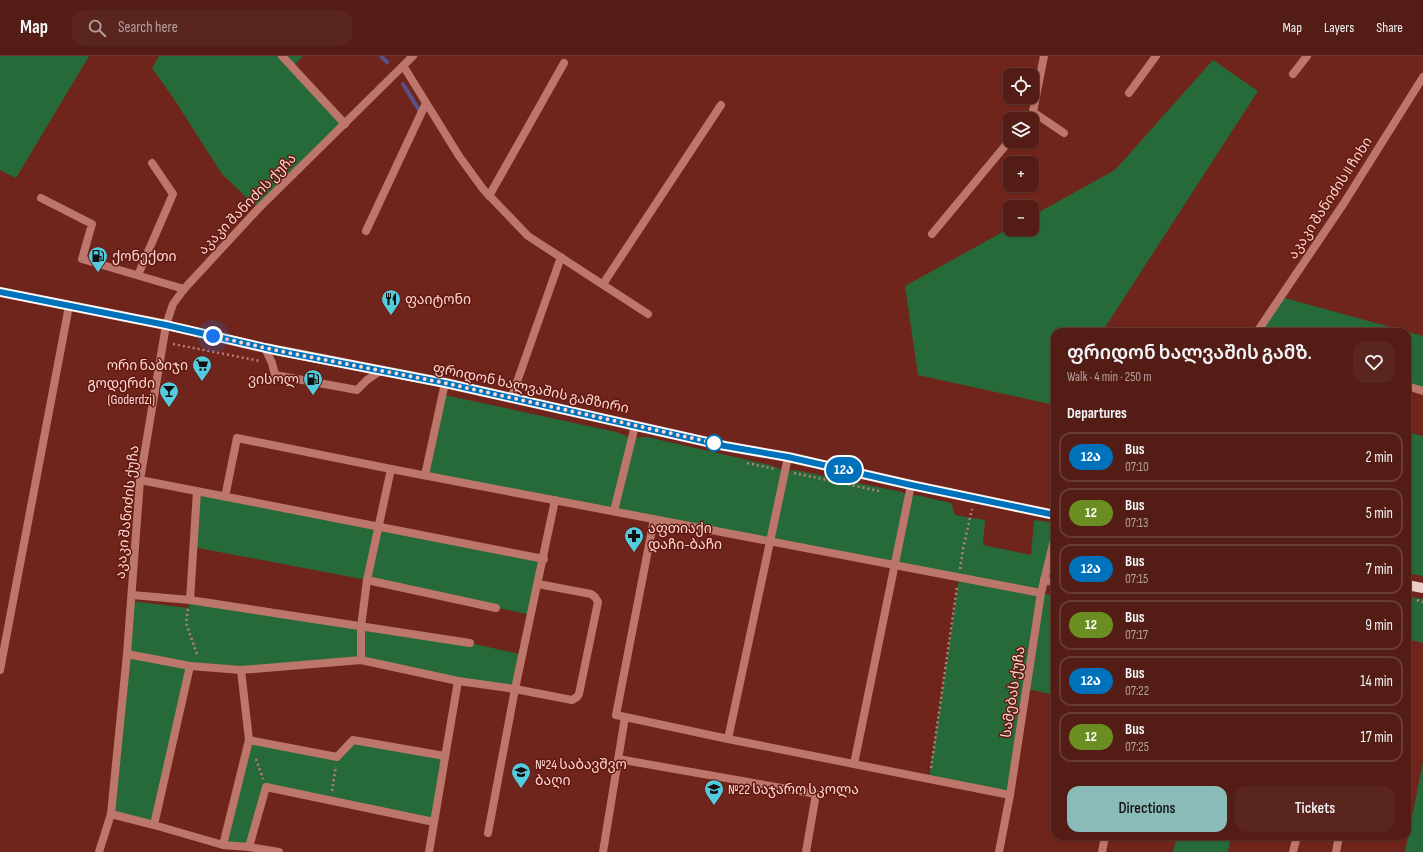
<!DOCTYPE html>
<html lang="en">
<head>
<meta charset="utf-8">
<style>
	body { margin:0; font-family:"Sofia Sans Condensed","Noto Sans Georgian",sans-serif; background:#59251e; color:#f1f3f6; height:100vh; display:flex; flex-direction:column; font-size:15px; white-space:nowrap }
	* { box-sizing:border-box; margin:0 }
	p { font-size:13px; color:#b5a1a0 }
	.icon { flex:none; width:22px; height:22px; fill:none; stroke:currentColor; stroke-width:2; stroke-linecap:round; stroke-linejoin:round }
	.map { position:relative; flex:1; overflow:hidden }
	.drawer { position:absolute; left:1051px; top:272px; width:360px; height:512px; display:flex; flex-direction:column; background:#531c15; border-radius:12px; box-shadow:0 1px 3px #0004,0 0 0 1px #693a34 }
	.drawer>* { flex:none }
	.badge { padding:0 8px; border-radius:13px; font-size:14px; line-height:26px }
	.buttons { position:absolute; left:1003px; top:12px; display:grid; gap:8px }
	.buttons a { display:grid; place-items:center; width:36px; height:36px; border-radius:8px; background:#531c15; box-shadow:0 1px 3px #0004,0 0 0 1px #693a34; font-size:20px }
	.you { position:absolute; width:20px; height:20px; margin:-10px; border:3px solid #fff; border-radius:50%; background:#1a73e8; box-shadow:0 0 0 6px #1a73e833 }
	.map>.badge { position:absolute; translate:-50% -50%; box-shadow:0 0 0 2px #fff }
	h2 { padding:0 16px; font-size:15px; line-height:36px }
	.round { display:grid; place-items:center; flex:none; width:42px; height:42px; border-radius:12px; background:#59251e }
	.head { display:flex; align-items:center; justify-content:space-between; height:68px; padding:0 16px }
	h1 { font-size:19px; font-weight:600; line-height:30px }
	.cta { display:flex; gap:8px; margin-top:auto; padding:8px 16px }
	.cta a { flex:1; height:46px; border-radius:12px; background:#8bbbb9; color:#111; font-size:16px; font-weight:600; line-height:46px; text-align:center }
	.cta a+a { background:#59251e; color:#f1f3f6 }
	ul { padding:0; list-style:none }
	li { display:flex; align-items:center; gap:12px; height:50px; margin:0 8px 6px; padding:0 8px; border:2px solid #693a34; border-radius:12px }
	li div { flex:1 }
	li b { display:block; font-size:15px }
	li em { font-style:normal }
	li .badge { min-width:44px; font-weight:700; text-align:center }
	header { display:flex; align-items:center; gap:24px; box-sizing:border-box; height:56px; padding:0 20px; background:#531c15; border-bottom:1px solid #693a34 }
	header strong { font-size:19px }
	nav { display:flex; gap:22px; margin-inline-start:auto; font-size:14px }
	.search { width:280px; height:36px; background:#59251e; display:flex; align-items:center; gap:10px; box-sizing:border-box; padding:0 14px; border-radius:12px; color:#b5a1a0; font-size:15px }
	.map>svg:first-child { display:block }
	.green { fill:#276a39 }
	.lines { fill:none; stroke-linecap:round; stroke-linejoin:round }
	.stream { stroke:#58518a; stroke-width:4 }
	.path { stroke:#b77f78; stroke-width:2.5; stroke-dasharray:2 3; stroke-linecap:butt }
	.service { stroke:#bd766b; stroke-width:8 }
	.minor { stroke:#bd766b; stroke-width:8 }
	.tertiary { stroke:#bd766b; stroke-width:8 }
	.primary { stroke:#ebcec8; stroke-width:10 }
	.line-casing { stroke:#fff; stroke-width:9 }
	.line { stroke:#0072bc; stroke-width:6 }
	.walk { stroke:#fcd6d0; stroke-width:4; stroke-dasharray:0 7.2 }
	.stop-dot { fill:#fff; stroke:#0072bc; stroke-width:2 }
	.labels { text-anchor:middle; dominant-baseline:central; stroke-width:3; stroke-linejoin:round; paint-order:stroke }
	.street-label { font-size:14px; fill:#fcd6d0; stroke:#631911 }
	.poi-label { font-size:14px; fill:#fcd6d0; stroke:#631911; text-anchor:start }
</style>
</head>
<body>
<header>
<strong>Map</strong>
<div class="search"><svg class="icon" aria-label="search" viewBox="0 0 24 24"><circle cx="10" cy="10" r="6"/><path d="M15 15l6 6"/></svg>Search here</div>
<nav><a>Map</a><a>Layers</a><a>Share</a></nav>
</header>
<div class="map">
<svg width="1423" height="796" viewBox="0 0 1423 796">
	<rect width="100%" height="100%" fill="#6f251c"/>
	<!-- green -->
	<path class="green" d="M0,0H89L16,122L0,114Z
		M159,0H303L292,11L345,68L258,153L222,118L172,40L152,12Z
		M1213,4L1258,35L1102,276H1055L1054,349L918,319L905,230L1010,172L1032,173V160L1115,114Z
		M1281,241L1423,280V335L1407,330V276H1257Z
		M442,339L454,341L616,376L632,382L647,381L770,409L785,415L795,414L902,436L909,441L916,439L951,447L955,459L985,464L983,489L1031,499L1034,464L1055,467V480L1041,537L1055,540V639L1027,633L1010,739L929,723L959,522L425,419Z
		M1407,376L1423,380V520L1407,517Z
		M197,435L544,503L531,559L367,524L193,491Z
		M1407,540L1423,543V587L1407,583Z
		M190,544L470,587L523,599L515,633L361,604L241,614L190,610L154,769L111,758L131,545L188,552Z
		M249,684L337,701L353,684L445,700L434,766L266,731L249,791L223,789Z
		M1423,706V796H1405Z
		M1177,780H1231L1228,796H1173Z"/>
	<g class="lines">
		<!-- stream -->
		<path class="stream" d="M381,0L387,6
			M403,28L419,54"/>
		<!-- path -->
		<path class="path" d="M173,288L260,305
			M747,407L775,413
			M794,417L879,435
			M960,513L963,493L972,453
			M1417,544L1423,546
			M188,553L186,567L198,601
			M256,703L263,723
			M931,712L957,531
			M332,735L336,710"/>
		<!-- service -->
		<path class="service" d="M1293,18L1307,0
			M1129,37L1156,0
			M1033,56L1064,77
			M489,140L564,7
			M41,142L92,168L82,203L184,233
			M366,175L426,47
			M138,219L173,138L152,107
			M603,228L721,49
			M265,292L272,307L275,319L357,334L367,324L380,315
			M511,343L561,201
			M788,401L728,683L1010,739
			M140,424L544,503
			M197,435L190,544L470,587
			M225,441L237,382L391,413
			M654,463L616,659L728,683
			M367,524L496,552
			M1044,524L1055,526
			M132,539L190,544
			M0,614L69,250
			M241,614L249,684L337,701L353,684L445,700
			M618,703L816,738L806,796
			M854,708L911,429
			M111,758L154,769L190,610
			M154,769L223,789L249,684
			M488,777L515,633L572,644L577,641L579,638L598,546L595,541L591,538L538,528
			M223,789L249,791L266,731L434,766
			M249,791L279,796
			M429,796L458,625
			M603,796L625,661
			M1293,796L1297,780
			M1336,796L1339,780"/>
		<!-- minor -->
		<path class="minor" d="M282,0L345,68
			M404,11L459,100L483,133L528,180L648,258
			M1027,63L1033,56L1044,0
			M932,178L1010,84
			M1257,276L1344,147L1423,21
			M1407,330L1423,335
			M425,419L445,327
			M614,455L635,370
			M127,598L190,610L241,614L361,604L458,625L515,633L555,444
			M361,604V571L367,524L391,413L1041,537
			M99,796L111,758L127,598L140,424L166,269
			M999,796L1010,739L1041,537L1055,480
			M1102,796L1105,780"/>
		<!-- tertiary -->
		<path class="tertiary" d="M166,269L173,248L184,233L258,153L413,0"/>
		<!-- primary -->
		<path class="primary" d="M0,236L166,269L265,292L445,327L725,390L788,401L911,429L1055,459
			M1407,529L1423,532"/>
	</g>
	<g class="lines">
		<defs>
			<path id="line" d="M0,236L166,269L279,295L445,327L725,390L788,401L911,429L1055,459"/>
		</defs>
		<!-- line casing -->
		<use href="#line" class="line-casing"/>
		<!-- line -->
		<use href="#line" class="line"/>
		<!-- walk -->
		<path class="walk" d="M213,280L279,295L445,327L714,387"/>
	</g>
	<!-- icons -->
	<defs>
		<symbol id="fuel-pin" viewBox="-11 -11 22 30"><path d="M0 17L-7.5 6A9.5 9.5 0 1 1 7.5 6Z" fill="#54cadd" stroke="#631911"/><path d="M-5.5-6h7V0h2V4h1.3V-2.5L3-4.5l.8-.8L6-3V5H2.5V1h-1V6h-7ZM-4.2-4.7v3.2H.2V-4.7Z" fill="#111"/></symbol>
		<symbol id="restaurant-pin" viewBox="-11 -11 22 30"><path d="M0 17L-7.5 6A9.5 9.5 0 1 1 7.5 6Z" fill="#54cadd" stroke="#631911"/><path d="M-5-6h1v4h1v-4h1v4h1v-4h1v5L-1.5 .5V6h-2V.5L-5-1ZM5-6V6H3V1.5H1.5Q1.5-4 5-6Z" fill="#111"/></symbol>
		<symbol id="supermarket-pin" viewBox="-11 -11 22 30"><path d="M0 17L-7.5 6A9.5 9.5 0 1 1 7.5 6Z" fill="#54cadd" stroke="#631911"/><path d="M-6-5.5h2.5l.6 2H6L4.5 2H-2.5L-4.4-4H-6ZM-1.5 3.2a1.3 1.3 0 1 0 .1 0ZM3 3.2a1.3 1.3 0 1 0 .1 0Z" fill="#111"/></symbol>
		<symbol id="bar-pin" viewBox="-11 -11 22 30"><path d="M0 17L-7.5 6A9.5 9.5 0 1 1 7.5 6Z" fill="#54cadd" stroke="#631911"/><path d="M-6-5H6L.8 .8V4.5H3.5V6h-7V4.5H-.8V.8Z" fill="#111"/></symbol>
		<symbol id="pharmacy-pin" viewBox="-11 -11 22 30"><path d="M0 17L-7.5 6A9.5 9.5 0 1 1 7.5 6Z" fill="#54cadd" stroke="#631911"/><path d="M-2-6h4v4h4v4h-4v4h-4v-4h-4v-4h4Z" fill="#111"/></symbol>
		<symbol id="school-pin" viewBox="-11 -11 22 30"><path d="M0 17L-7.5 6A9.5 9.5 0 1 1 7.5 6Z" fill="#54cadd" stroke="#631911"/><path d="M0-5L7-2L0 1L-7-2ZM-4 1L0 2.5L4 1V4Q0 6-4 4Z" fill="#111"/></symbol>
	</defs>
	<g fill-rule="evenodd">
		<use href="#fuel-pin" x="87" y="189" width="22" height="30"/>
		<use href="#restaurant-pin" x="380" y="232" width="22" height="30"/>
		<use href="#supermarket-pin" x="191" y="298" width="22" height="30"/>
		<use href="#fuel-pin" x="302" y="312" width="22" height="30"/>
		<use href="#bar-pin" x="158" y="324" width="22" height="30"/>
		<use href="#pharmacy-pin" x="623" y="469" width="22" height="30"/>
		<use href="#school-pin" x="510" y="705" width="22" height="30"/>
		<use href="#school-pin" x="703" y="722" width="22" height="30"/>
	</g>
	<!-- markers -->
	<circle class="stop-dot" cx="714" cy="387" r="8"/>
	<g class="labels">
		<!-- street labels -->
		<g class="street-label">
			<text transform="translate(1330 142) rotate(-57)">აკაკი შანიძის II ჩიხი</text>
			<text transform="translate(247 148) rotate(-46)">აკაკი შანიძის ქუჩა</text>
			<text transform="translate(531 332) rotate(12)">ფრიდონ ხალვაშის გამზირი</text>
			<text transform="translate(127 456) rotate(-84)">აკაკი შანიძის ქუჩა</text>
			<text transform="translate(1013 636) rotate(-81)">სამებას ქუჩა</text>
		</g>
		<!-- poi labels -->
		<g class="poi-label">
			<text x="112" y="200">ქონექთი</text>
			<text x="405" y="243">ფაიტონი</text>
			<text x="188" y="309" text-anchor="end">ორი ნაბიჯი</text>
			<text x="299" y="323" text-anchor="end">ვისოლ</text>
			<text x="155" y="327" text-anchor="end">გოდერძი<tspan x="155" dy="16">(Goderdzi)</tspan></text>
			<text x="648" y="472">აფთიაქი<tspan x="648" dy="16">დაჩი-ბაჩი</tspan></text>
			<text x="535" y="708">№24 საბავშვო<tspan x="535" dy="16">ბაღი</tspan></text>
			<text x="728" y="733">№22 საჯარო სკოლა</text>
		</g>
	</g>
</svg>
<div class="buttons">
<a><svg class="icon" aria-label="locate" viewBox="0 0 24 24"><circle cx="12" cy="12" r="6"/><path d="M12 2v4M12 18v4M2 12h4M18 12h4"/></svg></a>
<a><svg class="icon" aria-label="layers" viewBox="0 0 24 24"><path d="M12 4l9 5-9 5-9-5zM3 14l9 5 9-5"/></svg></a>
<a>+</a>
<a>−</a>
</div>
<div class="you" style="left:213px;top:280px"></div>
<b class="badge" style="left:844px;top:414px;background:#0072bc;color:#fff">12ა</b>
<section class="drawer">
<div class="head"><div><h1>ფრიდონ ხალვაშის გამზ.</h1><p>Walk · 4 min · 250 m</p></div><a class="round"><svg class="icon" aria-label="heart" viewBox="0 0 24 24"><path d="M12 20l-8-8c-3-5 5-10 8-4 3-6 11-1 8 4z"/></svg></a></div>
<h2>Departures</h2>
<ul>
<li><span class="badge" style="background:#0072bc;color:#fff">12ა</span><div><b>Bus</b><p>07:10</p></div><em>2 min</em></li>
<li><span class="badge" style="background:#6b8e23;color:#fff">12</span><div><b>Bus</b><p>07:13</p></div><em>5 min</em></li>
<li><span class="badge" style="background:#0072bc;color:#fff">12ა</span><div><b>Bus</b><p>07:15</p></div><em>7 min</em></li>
<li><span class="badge" style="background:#6b8e23;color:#fff">12</span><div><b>Bus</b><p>07:17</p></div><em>9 min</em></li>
<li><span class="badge" style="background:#0072bc;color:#fff">12ა</span><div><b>Bus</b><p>07:22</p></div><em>14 min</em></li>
<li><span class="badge" style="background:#6b8e23;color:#fff">12</span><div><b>Bus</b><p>07:25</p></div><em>17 min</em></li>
</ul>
<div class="cta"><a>Directions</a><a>Tickets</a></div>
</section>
</div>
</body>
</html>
